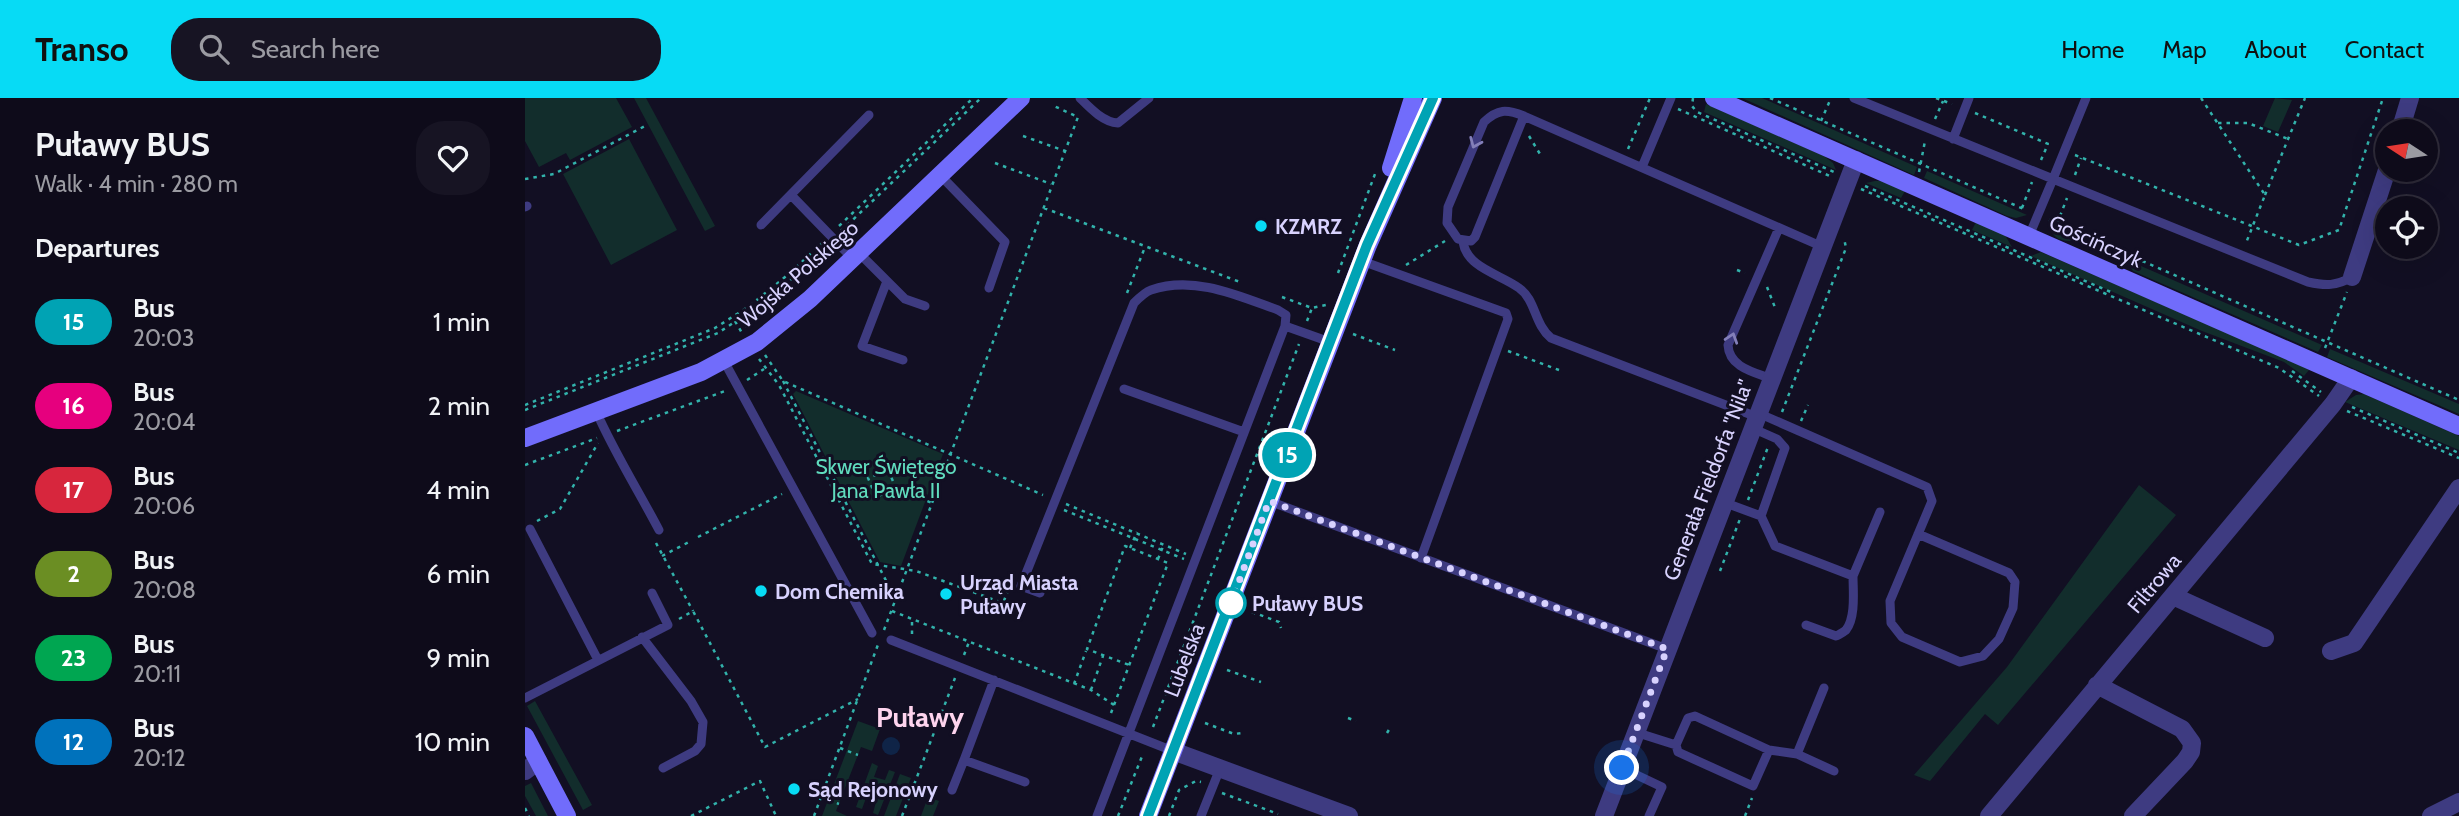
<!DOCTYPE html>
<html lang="en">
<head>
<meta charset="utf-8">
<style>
	body { margin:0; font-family:Cabin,sans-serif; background:#171423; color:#f1f3f6; height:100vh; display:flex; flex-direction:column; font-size:26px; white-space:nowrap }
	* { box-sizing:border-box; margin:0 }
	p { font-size:23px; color:#9b9ba2 }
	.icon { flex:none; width:38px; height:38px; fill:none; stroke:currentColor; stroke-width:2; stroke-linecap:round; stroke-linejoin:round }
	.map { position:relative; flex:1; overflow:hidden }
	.drawer { display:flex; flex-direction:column; background:#0e0b1a; width:525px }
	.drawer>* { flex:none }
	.badge { padding:0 14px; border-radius:23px; font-size:24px; line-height:46px }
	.needle { width:46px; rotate:282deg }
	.buttons { position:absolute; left:1850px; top:21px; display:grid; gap:14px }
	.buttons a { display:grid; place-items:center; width:63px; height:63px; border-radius:50%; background:#0e0b1a; box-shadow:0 7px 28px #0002,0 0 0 2px #2e2b39; font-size:35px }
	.you { position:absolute; width:35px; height:35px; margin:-18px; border:5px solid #fff; border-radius:50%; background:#1a73e8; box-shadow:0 0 0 10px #1a73e833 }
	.map>.badge { position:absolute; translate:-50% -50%; box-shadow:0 0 0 4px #fff }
	h2 { padding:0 35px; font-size:26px; line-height:63px }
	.round { display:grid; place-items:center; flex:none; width:74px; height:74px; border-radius:28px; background:#171423 }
	.overview { display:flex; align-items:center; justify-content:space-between; height:119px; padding:0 35px }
	h1 { font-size:33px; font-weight:700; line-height:52px }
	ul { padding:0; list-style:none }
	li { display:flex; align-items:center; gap:21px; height:84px; padding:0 35px }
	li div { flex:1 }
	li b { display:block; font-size:26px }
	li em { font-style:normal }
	li .badge { min-width:77px; font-weight:700; text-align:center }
	header { display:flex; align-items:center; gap:42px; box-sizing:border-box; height:98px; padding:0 35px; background:#07dbf5; color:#111 }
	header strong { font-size:33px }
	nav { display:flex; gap:38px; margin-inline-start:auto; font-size:24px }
	.search { width:490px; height:63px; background:#171423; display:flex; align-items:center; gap:18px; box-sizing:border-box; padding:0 24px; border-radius:28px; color:#9b9ba2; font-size:26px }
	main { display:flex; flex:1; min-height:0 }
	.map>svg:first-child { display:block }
	.green { fill:#122d2c }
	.water { fill:#0f2447 }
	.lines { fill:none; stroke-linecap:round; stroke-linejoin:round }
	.path { stroke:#32b2ab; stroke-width:2.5; stroke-dasharray:3.5 5; stroke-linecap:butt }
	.lane { stroke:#3e3b81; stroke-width:9 }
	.street { stroke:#3e3b81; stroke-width:18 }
	.secondary { stroke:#716cfb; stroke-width:18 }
	.oneway { stroke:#837fb9 }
	.line-casing { stroke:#fff; stroke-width:16 }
	.line { stroke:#00a3b4; stroke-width:10 }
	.walk { stroke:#d8d2fe; stroke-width:7; stroke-dasharray:0 12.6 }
	.poi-dot { fill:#07dbf5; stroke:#120f23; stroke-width:2.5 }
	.stop-dot { fill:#fff; stroke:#00a3b4; stroke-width:3.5 }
	.labels { text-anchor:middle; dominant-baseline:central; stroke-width:6; stroke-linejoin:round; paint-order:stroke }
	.poi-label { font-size:21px; font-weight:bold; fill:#d8d2fe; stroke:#120f23; text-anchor:start }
	.street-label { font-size:21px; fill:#d8d2fe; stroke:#120f23 }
	.park-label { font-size:21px; fill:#60dcbe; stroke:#120f23 }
	.stop-label { font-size:21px; font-weight:bold; fill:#d8d2fe; stroke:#120f23; text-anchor:start }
	.district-label { font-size:28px; font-weight:bold; fill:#fed4ee; stroke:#120f23 }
</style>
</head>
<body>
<header>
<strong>Transo</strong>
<div class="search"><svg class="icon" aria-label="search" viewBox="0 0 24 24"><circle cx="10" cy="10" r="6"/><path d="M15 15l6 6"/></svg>Search here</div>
<nav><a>Home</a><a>Map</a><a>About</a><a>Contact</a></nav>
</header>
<main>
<section class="drawer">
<div class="overview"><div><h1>Puławy BUS</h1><p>Walk · 4 min · 280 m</p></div><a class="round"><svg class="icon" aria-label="heart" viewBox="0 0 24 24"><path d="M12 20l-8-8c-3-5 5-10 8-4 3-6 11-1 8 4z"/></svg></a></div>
<h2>Departures</h2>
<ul>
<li><span class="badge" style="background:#00a3b4;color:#fff">15</span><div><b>Bus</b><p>20:03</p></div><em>1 min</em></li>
<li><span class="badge" style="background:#e6007e;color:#fff">16</span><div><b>Bus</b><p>20:04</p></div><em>2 min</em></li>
<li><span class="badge" style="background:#d7263d;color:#fff">17</span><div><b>Bus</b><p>20:06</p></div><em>4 min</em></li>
<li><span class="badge" style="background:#6b8e23;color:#fff">2</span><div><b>Bus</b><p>20:08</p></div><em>6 min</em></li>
<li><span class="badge" style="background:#00a651;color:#fff">23</span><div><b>Bus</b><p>20:11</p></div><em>9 min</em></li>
<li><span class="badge" style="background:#0072bc;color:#fff">12</span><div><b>Bus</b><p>20:12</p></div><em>10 min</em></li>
</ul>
</section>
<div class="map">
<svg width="1934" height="718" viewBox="0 0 1934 718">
	<rect width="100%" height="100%" fill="#120f23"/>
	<!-- green -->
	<path class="green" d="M0,0H91L107,29L45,62L41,55L14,69L0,43Z
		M109,0H121L190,128L180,133Z
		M1217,0H1237L1255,8L1392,69L1389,77Z
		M1750,0L1767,2L1753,34L1738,28Z
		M1181,6L1299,58L1308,65L1311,72L1179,14Z
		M104,41L152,132L86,167L38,76Z
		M1402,73L1502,117L1491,120L1482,118L1399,80Z
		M1350,83H1357L1380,93L1376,100L1341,85Z
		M1451,124L1480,137L1487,149L1447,132Z
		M1523,126L1554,140V142C1538,145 1528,142 1523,126Z
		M1516,154L1765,262L1784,272L1779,278L1759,264L1677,233L1506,158Z
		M1600,161L1797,247L1793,254L1608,173Z
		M1805,251L1934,306V316L1802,259Z
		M271,293L418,356L376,468L355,464L268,296Z
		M1839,296L1934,338V352L1820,304L1831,297Z
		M1614,387L1651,417L1473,627L1460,616L1405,683L1389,677L1482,569Z
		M10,603L67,707L58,712L2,608Z
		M333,623L355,631L347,653L336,649L311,713L322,718H297Z
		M347,665L353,668L349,679L360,682L364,672L370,674L353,717L348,715L351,704L341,700L337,711L331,709Z
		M375,676L386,680L371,718H359Z
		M6,685L23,718H11L0,698V688Z
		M403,699L414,703L408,718H396Z"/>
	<!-- water -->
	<path class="water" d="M357 648a9 9 0 1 1 18 0a9 9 0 1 1-18 0Z"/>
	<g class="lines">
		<!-- path -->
		<path class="path" d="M1168,0L1167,8L1172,14L1309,74
			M1245,0L1501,112
			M1411,0L1427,6
			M1676,0L1740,97L1721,145
			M1153,11L1307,79
			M1450,15L1528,48
			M1410,21L1418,3
			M1296,23L1306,0
			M1693,25H1723L1763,41
			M498,38L540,53
			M1004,38L1015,56
			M1103,51L1125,0
			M1550,57L1774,147L1814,132L1858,0
			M1516,62L1523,46
			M470,65L526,86
			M1394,74L1400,43
			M1550,77L1556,60
			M0,81L29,76L120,28
			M1340,88L1588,195
			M1336,91L1754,270L1794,298
			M1740,97L1780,0
			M519,110L715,184
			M1497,110L1507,84
			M1524,122L1934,302
			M1532,126L1542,100
			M314,128L448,0
			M316,133L456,0
			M881,167L920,143
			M1212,172L1220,175
			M813,175L850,76
			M1242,189L1251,212
			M602,195L620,149
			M757,199L787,210L801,207
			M216,219L223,231
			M210,223L217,235
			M782,223L787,210
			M828,236L870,252
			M1800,250L1822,194
			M983,253L1034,272
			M240,257L258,283L518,397
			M234,261L254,287L347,466L391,473L478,505L484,490
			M1767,273L1796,294
			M222,282L239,271
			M258,283L370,500
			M0,307L190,230L223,209L265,175L297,145
			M1827,309L1934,355
			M0,312L193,235L226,213L269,179L299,149
			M1822,313L1934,360
			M1257,314L1321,150L1319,140
			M1276,323L1283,307
			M92,333L200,293
			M0,367L72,340
			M363,372L371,390L351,399L343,380Z
			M371,390L407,405
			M1223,402L1243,349
			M541,406L661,456
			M539,412L659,461
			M12,423L35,411L73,345
			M173,439L257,396
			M131,445L168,513
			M605,450L612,434
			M137,458L164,444
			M633,461L639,446
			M1195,473L1215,421
			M367,513L566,592L589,607
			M727,514L754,524L756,530
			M154,521L168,513L240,649L333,601
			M359,532L553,19L529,8
			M387,536V522
			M439,557L444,544
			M702,572L736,584
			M549,586L561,553
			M566,592L578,558
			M586,615L643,465L600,448L562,551L604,567
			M823,620L831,623
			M680,625L709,636L717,635
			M628,629L774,246
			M862,635L865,630
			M315,650L333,657
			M697,695L753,716
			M296,699L314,706
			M0,710L4,718
			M166,718L235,683L251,718
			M289,718L354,544
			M377,718L430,580
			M593,718L618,656
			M644,718L654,692L671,683L676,684
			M1220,718L1227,700"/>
		<!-- lane -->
		<path class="lane" d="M555,0C565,10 578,24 593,25L624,0
			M1329,0L1528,81L1504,138
			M1561,0L1528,81L1783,184C1801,188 1811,188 1827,179
			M999,18L950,139L946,143L933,141L922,125L923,109L959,24C973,11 981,11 999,18L1298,149
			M1428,41L1444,0
			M1117,69L1146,0
			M416,78L480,144L464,190
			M266,97L328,161
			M0,109L2,108
			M236,127L344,17
			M938,144C942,170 975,176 994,190C1011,202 1009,226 1026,240L1232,319
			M334,155L380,201L400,208
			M837,163L981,215L983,221L896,460
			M362,183L337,248L378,262
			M199,263L347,535
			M1247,281C1228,274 1204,269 1203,247L1254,130
			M599,291L719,334
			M71,313C89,354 113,392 134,432
			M1233,315L1402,389L1407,403L1365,503L1366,525L1377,539L1435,564L1458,558L1474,541L1488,510L1490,484L1484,475L1393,436
			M1227,330L1252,341L1260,350L1236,418
			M744,403L1142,551
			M1198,404L1236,418L1250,448L1328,478L1355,414
			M5,431L73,562
			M515,495L496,488L609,205C614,200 620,194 626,192C669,177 714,198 753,212L761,217L760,228
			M1281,527L1311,538C1312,538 1320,533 1321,532C1331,519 1328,493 1328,478
			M117,539L166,603L178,624L176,646L170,653L138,670
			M366,542L648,653
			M469,582L439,662L500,684
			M0,600L143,527L127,495
			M1110,634L1151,647
			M1244,652L1228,688L1153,654L1151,647L1163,620L1170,618L1244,652L1272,656L1309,673
			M1272,656L1299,590
			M1097,670L1137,689L1124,718
			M427,692L439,662
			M572,718L760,228L805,244
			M676,718L696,668"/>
		<!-- street -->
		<path class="street" d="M1875,33L1885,0
			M1827,179L1862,72
			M1648,498L1740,540
			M1806,553L1829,545L1934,390
			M1572,587L1657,631L1667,645L1666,654L1660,663L1608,718
			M648,653L824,718
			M0,673L13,663
			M1079,718L1331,62
			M1464,718L1808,306L1826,280
			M1906,718L1934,704"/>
		<!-- secondary -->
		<path class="secondary" d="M1189,0L1934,328
			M866,70L888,0
			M0,340L176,274L232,244L285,201L496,0
			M0,638L42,718
			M623,718L843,147L908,0"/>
	</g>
	<!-- one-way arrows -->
	<defs><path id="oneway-chevron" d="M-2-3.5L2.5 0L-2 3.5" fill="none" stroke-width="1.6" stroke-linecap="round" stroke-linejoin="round" transform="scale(1.75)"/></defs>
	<g class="oneway">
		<use href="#oneway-chevron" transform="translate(950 45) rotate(113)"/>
		<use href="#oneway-chevron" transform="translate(1207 240) rotate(-72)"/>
	</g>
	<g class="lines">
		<defs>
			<path id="line" d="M623,718L842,147L908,0"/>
		</defs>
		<!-- line casing -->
		<use href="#line" class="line-casing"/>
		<!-- line -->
		<use href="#line" class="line"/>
		<!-- walk -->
		<path class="walk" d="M706,505L744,403L1142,551L1097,670"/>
	</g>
	<!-- markers -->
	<g class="poi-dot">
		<circle cx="736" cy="128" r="7"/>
		<circle cx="236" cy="493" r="7"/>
		<circle cx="421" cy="496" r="7"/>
		<circle cx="269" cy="691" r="7"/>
	</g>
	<circle class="stop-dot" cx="706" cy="505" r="14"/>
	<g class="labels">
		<!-- poi labels -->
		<g class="poi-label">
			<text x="750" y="128">KZMRZ</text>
			<text x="435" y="484">Urząd Miasta<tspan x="435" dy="24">Puławy</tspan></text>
			<text x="250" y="493">Dom Chemika</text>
			<text x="283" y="691">Sąd Rejonowy</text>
		</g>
		<!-- street labels -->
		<g class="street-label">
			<text transform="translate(1571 143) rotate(24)">Gościńczyk</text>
			<text transform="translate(273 176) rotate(-41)">Wojska Polskiego</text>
			<text transform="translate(1183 382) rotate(-69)">Generała Fieldorfa "Nila"</text>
			<text transform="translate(1629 485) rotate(-50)">Filtrowa</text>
			<text transform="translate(659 562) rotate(-69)">Lubelska</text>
		</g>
		<!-- park labels -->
		<g class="park-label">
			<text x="361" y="368">Skwer Świętego<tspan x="361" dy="24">Jana Pawła II</tspan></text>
		</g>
		<!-- stop labels -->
		<g class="stop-label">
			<text x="727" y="505">Puławy BUS</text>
		</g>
		<!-- district labels -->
		<g class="district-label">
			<text x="395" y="619">Puławy</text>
		</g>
	</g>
</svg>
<div class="buttons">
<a><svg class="needle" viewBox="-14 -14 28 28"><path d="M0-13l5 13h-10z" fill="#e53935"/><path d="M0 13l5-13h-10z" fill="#9b9ba2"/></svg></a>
<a><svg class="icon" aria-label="locate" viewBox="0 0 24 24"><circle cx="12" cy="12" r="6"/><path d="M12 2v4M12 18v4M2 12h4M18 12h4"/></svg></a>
</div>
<div class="you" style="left:1097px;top:670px"></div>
<b class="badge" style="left:762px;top:357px;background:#00a3b4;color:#fff">15</b>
</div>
</main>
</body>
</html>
